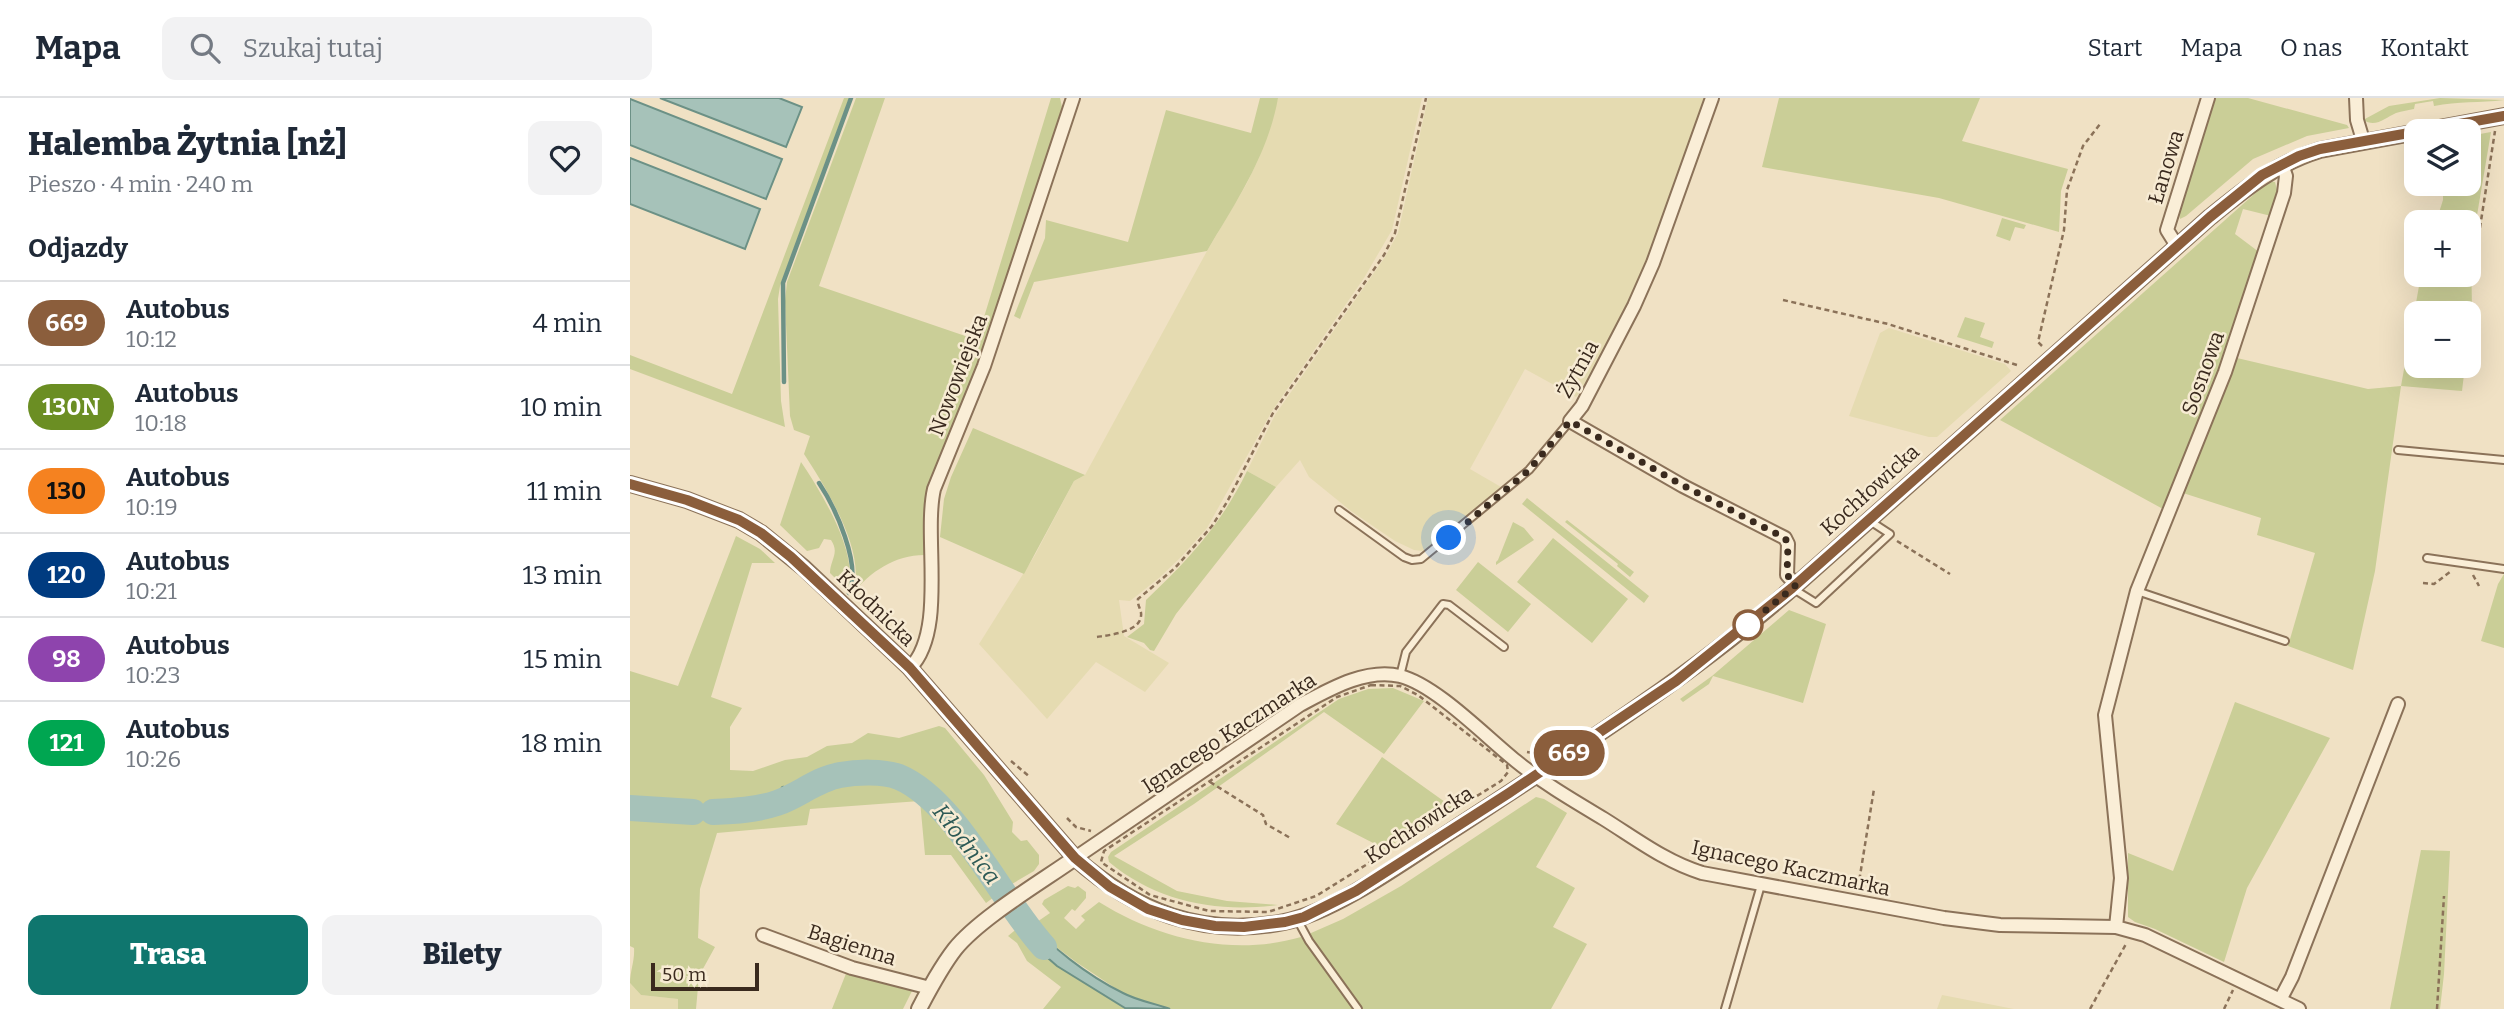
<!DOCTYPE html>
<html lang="pl">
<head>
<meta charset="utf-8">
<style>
	body { margin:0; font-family:Bitter,serif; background:#f2f2f3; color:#1f2937; height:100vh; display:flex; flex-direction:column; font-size:26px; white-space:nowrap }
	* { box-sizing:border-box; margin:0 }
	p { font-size:23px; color:#747a83 }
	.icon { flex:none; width:38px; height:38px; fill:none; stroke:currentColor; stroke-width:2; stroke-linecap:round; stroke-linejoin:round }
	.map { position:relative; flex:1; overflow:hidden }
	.panel { display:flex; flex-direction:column; background:#fff; width:630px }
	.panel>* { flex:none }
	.badge { padding:0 14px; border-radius:23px; font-size:24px; line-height:46px }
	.controls { position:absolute; left:1774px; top:21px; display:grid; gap:14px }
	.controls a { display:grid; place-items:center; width:77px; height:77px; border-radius:14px; background:#fff; box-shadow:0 7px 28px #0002; font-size:35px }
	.scale { position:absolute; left:21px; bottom:18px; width:108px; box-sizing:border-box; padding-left:7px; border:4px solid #3a2a1e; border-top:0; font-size:19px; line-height:24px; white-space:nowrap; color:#3a2a1e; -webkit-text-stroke:5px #f7ebd3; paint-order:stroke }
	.you { position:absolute; width:35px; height:35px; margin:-18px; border:5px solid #fff; border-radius:50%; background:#1a73e8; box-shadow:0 0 0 10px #1a73e833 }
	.map>.badge { position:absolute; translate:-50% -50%; box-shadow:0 0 0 4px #fff }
	h2 { padding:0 28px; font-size:26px; line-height:63px }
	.round { display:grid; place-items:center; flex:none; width:74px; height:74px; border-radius:14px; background:#f2f2f3 }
	.headline { display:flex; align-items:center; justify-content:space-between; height:119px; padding:0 28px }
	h1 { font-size:33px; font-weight:800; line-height:52px }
	.button { display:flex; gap:14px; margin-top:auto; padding:14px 28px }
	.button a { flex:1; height:80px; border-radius:14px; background:#0f766e; color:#fff; font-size:28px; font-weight:800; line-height:80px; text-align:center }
	.button a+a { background:#f2f2f3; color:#1f2937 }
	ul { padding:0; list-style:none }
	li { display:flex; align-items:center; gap:21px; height:84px; padding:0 28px; border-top:2px solid #e0e1e3 }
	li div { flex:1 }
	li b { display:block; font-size:26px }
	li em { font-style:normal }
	li .badge { min-width:77px; font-weight:700; text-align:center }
	header { display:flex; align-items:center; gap:42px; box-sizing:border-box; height:98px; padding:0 35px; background:#fff; border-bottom:2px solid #e0e1e3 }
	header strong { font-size:33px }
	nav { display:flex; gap:38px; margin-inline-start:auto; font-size:24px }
	.search { width:490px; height:63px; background:#f2f2f3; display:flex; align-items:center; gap:18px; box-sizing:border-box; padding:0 24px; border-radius:14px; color:#747a83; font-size:26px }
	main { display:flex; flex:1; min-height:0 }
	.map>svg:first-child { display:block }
	.farmland { fill:#e5dbb1 }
	.green { fill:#cace97 }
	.water { fill:#a6c2b9; stroke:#6c9186; stroke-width:2 }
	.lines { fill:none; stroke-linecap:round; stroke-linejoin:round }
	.stream { stroke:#6c9186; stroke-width:4.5 }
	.river { stroke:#a6c2b9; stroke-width:26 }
	.service-casing { stroke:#8b7259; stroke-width:10 }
	.minor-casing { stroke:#8b7259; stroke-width:16 }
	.tertiary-casing { stroke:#8b7259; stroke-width:18 }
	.path { stroke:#8b7259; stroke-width:2.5; stroke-dasharray:5 3.5; stroke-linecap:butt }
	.service { stroke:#faeed7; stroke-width:6 }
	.minor { stroke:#faeed7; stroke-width:12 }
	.tertiary { stroke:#faeed7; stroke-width:14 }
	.line-casing { stroke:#fff; stroke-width:16 }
	.line { stroke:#8b5e3c; stroke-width:10 }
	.walk { stroke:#3a2a1e; stroke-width:7; stroke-dasharray:0 12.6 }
	.stop-dot { fill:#fff; stroke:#8b5e3c; stroke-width:3.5 }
	.labels { text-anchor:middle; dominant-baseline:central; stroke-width:5; stroke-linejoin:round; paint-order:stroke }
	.street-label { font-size:21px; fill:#3a2a1e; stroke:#f7ebd3 }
	.water-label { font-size:23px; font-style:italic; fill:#2d5a56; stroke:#f7ebd3 }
</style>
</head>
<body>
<header>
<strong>Mapa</strong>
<div class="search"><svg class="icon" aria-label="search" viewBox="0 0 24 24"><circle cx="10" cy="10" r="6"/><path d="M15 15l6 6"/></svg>Szukaj tutaj</div>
<nav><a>Start</a><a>Mapa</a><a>O nas</a><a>Kontakt</a></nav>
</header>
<main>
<section class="panel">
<div class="headline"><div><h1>Halemba Żytnia [nż]</h1><p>Pieszo · 4 min · 240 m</p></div><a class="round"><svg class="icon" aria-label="heart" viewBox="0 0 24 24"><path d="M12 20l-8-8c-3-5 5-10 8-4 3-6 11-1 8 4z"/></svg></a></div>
<h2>Odjazdy</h2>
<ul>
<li><span class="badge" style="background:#8b5e3c;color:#fff">669</span><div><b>Autobus</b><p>10:12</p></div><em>4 min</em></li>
<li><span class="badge" style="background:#6b8e23;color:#fff">130N</span><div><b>Autobus</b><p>10:18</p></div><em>10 min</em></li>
<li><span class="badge" style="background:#f58220;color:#111">130</span><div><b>Autobus</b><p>10:19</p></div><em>11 min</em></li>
<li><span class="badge" style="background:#003b80;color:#fff">120</span><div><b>Autobus</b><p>10:21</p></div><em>13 min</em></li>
<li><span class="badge" style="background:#8e44ad;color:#fff">98</span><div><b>Autobus</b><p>10:23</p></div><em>15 min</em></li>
<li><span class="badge" style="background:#00a651;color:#fff">121</span><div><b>Autobus</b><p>10:26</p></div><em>18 min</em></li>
</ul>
<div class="button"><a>Trasa</a><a>Bilety</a></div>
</section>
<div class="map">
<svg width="1874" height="911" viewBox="0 0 1874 911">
	<rect width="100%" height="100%" fill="#f0e1c4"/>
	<!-- farmland -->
	<path class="farmland" d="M648,0H792L762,132L734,180L642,313L577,430L551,459L529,480L500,503L489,502L494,538L539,565L515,594L466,564L417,621L349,546L405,457L444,383L455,377L577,153L616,87L629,60Z
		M798,0H1077L1014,168L971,260L955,289L946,299L895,271L840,371L871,389L802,448L792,453L784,452L765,443L721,413L679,379L670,362L646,389L617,373L645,317L755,159L768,135Z
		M1259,230L1375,266L1381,273L1307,339H1299L1219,318L1250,235Z
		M0,885L11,897L48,901V911H0Z
		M1312,897L1384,911H1307Z"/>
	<!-- green -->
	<path class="green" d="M214,0H219L150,188L148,201L151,303L155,329L0,271V257L102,296Z
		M226,0H255L189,188L347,242L421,0H430L432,9L365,219L307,374L297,457C266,456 241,473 222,496C239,457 195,388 174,356L180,338L164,332L160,318L155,203L157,184Z
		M630,0H648C638,57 606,104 577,153L404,184L390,221L384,218L415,140L416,122L498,144L536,12L621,35Z
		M1149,0H1350L1332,43L1438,71L1431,93L1429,134L1309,100L1132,69Z
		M1584,0H1618L1717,27L1719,30L1677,38L1623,61L1556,118L1550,121L1548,111Z
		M1810,0L1874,2C1850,5 1828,3 1804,8L1803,3L1785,6L1784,11C1779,12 1772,13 1766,15C1755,20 1746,30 1733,22L1759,8Z
		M1861,34L1841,153L1842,210L1839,231V215H1787V268H1835L1832,293L1771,288L1745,473L1723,572L1658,548L1685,455L1627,437L1631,420L1553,395L1607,260L1738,291L1771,288L1791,177H1839V124H1806L1813,102V86H1839V38Z
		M1639,83L1645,84L1648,96L1641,118L1613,111L1605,136L1629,154L1588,273L1533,411L1370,322Z
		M1372,120L1396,127L1394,131L1385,129L1380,143L1366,138Z
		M1335,219L1355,225L1350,239L1364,244L1362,250L1327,239Z
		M343,330L455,377L444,383L394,476L310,439L314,401L321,379Z
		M171,364C190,392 231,458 217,492L200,475C200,462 210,455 201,442L194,441L189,450L177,453L150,427Z
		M617,373L646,389L546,516L524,553L520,552L514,545L497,539L514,526L516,502C559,461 591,427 617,373Z
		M897,400L1019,498L1014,505L892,406Z
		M937,422L1004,474L1000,479L987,468L988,466L935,424Z
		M883,424L894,430L904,442L866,467V464L868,462Z
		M106,438L130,451L145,465H122L81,599L112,610L100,629V672L123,673L155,662L177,659L197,648L222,645L238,635L269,640L309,628L315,630L354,677L383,724L382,734L391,743L397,742L409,757V766L404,773L375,790L348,754L341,760L368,796L356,805L321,757H295L290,703L180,711L177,727L87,735L70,791L68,840L85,849L69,878L66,911H48V901L11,897L0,885C0,873 5,862 4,850L0,848V573L48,588Z
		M923,440L998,501L962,545L887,484Z
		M848,464L901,506L878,534L826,492Z
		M1874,476V550L1851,543L1868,486Z
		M1159,512L1196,526L1173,605L1083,578L1079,586L1053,604L1050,601L1082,578Z
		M763,590L794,603L754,656L694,614L564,706L484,758L547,793L597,803L648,807C587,815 527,804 479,764L478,759L481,754L709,601L738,591Z
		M1605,604L1700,640L1617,790L1594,864L1525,831L1505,824L1498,819V755L1543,773Z
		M752,659L822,709L755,751L706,726Z
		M906,699L914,701L937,715L906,769L945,790L923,829L957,846L921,911H731L680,838L681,835L713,821L771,788Z
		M1791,752L1820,753L1814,876L1810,911H1760Z
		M438,788L445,790L448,788L456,794V800L445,813L442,811L434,820L446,831L455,822L451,818L469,804C528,841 602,859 671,839L723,911H540L518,905L494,896L446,864L413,839L395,818L404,826L420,815L412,806L414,802Z
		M389,829L411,854L427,868L497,911H413L431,889L397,863L387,845L378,838Z
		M217,873L283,891L273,911H202Z"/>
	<!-- water -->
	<path class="water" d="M30,0H149L172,9L156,49Z
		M0,1L152,61L136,101L0,47Z
		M0,60L130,111L115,151L0,106Z
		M395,818C417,847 460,879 493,895C508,903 524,905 540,911L495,910L427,868L411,854L386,824Z"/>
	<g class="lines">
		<!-- stream -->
		<path class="stream" d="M154,284L153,185L221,0
			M189,385C205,409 232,467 219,495
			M153,690L157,700"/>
		<!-- river -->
		<path class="river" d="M0,710L63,714
			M83,714C105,713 126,712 147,705C168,698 187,681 210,677C227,674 253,673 269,679C326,703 370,801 414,849"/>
		<defs>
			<path id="service" d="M1768,352L1874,362
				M709,412L774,459L782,462L791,461L899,372L940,323
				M1797,460L1874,471
				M1162,490L1186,505L1260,436L1240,423
				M1507,493L1655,543
				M770,578L776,554L813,506L819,507L874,549
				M667,821L679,843L728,911
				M1095,911L1131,787"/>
			<path id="minor" d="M1082,0L1023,165L1004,208L952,308L940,323L1053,388L1155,440L1158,446L1157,477L1166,487
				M1726,0L1727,22L1733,42
				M1547,148L1537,132L1578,0
				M280,570C317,533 293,439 304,391L354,268L443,0
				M445,760L670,607C700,591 736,570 770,578C806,587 856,639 886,663C913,685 944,703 974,721C1006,741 1036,764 1072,775L1314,820L1370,827L1486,829L1515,837L1669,911
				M1486,829L1491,780L1475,617L1507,493L1595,274L1654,95L1656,78L1652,67
				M133,837L222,870L300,890
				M1650,902L1662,879L1768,606"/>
			<path id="tertiary" d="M0,386L57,402L109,422L131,435L174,470L280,570L445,760C506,814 573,840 654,824C705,814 776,762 821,733C939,656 1059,580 1166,487L1580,119C1616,90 1645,66 1690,52L1874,18
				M289,911C300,890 311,869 325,851C350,820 411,784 445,760"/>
		</defs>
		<!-- service casing -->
		<use href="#service" class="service-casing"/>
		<!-- minor casing -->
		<use href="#minor" class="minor-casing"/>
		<!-- tertiary casing -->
		<use href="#tertiary" class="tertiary-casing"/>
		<!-- path -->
		<path class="path" d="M1846,155L1865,33
			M1153,202L1258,226L1390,268
			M1412,248L1408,244L1434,132L1437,92L1453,48L1470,26
			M1267,443L1320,476
			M1843,477L1849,488
			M1793,485L1804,486L1820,474
			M467,539C479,537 510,534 511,518C512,512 507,508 508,501L545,470L582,428L597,404L643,315L754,157L765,135L796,0
			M741,587L770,588L788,597L877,667L878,674L871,683L686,798L638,814L579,813L520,797L471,764L474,753L707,599Z
			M897,654L903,655L923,648
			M381,663L400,679
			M580,684L633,717L636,726L662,741
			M437,720L446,729L461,733
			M1228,790L1244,691
			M1460,911L1496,846
			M1594,911L1603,892
			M1807,911L1814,798"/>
		<!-- service -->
		<use href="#service" class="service"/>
		<!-- minor -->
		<use href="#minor" class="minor"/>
		<!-- tertiary -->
		<use href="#tertiary" class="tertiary"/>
	</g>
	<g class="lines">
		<defs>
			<path id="line" d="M0,386L57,402L109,422L131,435L161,459L280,570L445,760L480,789L518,811L552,822L585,828L614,829L655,824L674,819L726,793L879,695L1046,583L1162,490L1580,119L1632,77L1669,58L1690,51L1874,18"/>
		</defs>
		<!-- line casing -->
		<use href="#line" class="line-casing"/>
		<!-- line -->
		<use href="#line" class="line"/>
		<!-- walk -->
		<path class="walk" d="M819,440L899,372L940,323L1054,388L1155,440L1158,446L1157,477L1166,487L1118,527"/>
	</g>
	<!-- markers -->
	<circle class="stop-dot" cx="1118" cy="527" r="14"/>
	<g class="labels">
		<!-- street labels -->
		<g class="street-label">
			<text transform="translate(1536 69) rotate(-73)">Łanowa</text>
			<text transform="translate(948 271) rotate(-61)">Żytnia</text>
			<text transform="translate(1573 275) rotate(-70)">Sosnowa</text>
			<text transform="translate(328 277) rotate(-69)">Nowowiejska</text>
			<text transform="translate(1240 392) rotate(-42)">Kochłowicka</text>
			<text transform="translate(246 510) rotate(44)">Kłodnicka</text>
			<text transform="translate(599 635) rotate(-33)">Ignacego Kaczmarka</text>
			<text transform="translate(789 727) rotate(-33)">Kochłowicka</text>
			<text transform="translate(1161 770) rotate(12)">Ignacego Kaczmarka</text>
			<text transform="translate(222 847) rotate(18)">Bagienna</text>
		</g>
		<!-- water labels -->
		<g class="water-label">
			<text transform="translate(337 746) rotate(52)">Kłodnica</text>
		</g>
	</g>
</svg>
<div class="controls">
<a><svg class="icon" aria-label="layers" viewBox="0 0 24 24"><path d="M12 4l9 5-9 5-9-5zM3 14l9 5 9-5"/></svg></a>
<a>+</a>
<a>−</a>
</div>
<div class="scale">50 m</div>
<div class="you" style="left:819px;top:440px"></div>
<b class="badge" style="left:939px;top:655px;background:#8b5e3c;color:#fff">669</b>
</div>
</main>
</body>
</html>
